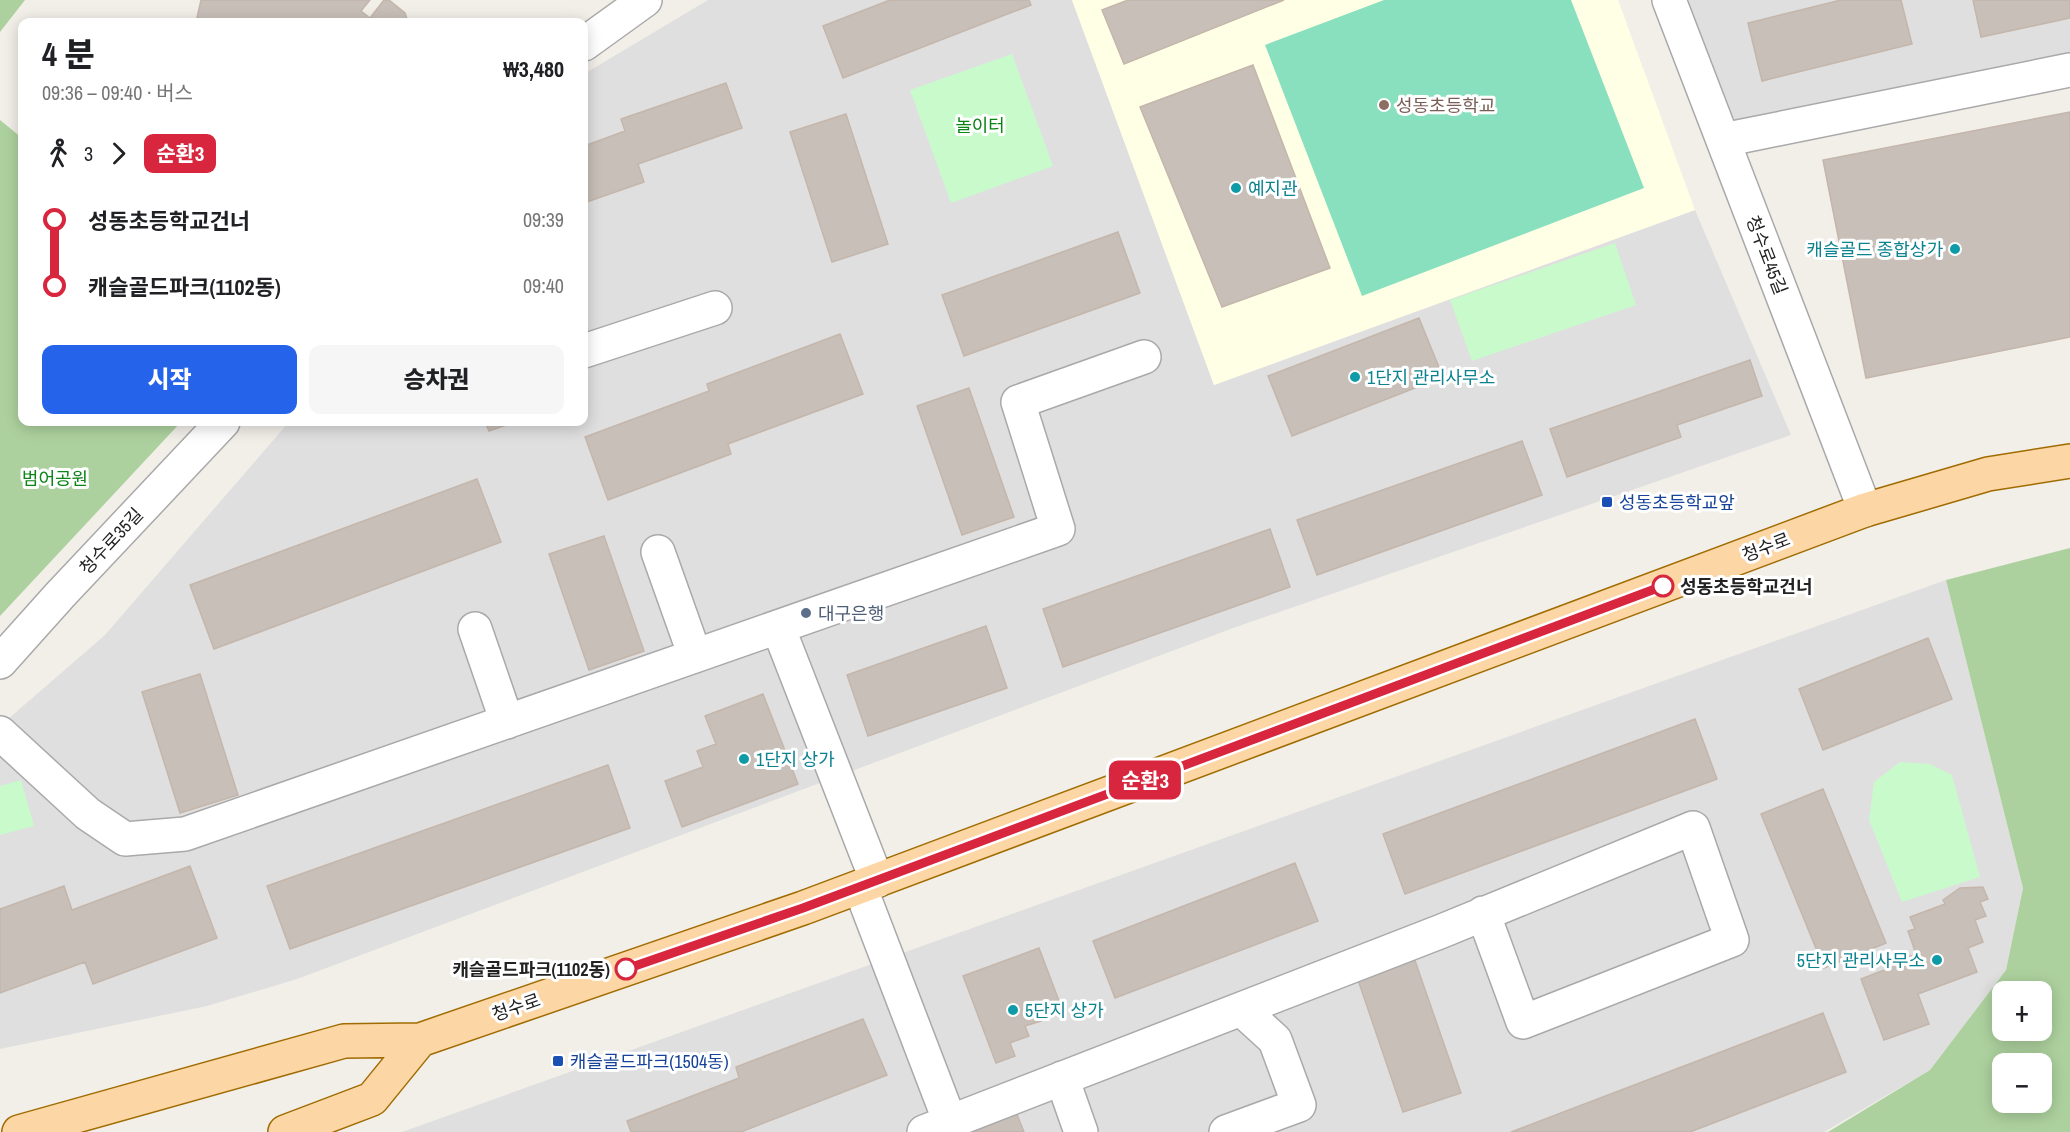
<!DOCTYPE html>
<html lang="ko">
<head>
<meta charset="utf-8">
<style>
	body { margin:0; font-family:"Archivo Narrow","Noto Sans KR",sans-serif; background:#f6f6f6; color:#202124; height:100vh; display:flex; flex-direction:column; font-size:22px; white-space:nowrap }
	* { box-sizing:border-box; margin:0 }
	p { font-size:20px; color:#757577 }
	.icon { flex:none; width:33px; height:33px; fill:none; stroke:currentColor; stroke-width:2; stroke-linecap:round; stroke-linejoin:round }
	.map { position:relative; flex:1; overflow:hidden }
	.panel { position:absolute; left:18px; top:18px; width:570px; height:408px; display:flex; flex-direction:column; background:#fff; border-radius:12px; box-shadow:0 3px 15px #0003 }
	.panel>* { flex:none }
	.badge { padding:0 12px; border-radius:9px; font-size:21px; line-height:39px }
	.fabs { position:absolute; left:1992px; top:981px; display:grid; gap:12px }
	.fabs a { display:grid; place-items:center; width:60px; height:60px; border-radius:12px; background:#fff; box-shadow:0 3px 15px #0003; font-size:30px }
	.map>.badge { position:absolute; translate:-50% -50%; box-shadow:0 0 0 3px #fff }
	.legs { display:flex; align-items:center; gap:9px; height:66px; padding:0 24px; font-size:20px }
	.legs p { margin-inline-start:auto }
	.overview { display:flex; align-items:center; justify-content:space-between; height:102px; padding:0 24px }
	h1 { font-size:33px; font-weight:800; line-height:45px }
	.action { display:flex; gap:12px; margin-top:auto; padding:12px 24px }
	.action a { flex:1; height:69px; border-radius:12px; background:#2563eb; color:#fff; font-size:24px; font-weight:800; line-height:69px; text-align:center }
	.action a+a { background:#f6f6f6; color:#202124 }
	ul { padding:0 24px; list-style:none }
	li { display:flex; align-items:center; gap:21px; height:66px; font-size:22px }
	li i { display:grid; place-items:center; width:9px; height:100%; margin:0 8px; background:currentColor }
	li i::after { content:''; width:15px; height:15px; margin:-8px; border:4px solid; border-radius:50%; background:#fff }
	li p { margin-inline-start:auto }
	li:first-child i { background:linear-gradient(#0000 50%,currentColor 0) }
	li:last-child i { background:linear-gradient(currentColor 50%,#0000 0) }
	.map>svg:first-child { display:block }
	.residential { fill:#e0dfdf }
	.education { fill:#ffffe5 }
	.forest { fill:#add19e; fill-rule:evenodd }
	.park { fill:#c8facc }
	.pitch { fill:#88e0be }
	.building { fill:#c7bfb8; stroke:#c4b6ab; stroke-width:1.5 }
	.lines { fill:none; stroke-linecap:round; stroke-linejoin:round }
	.minor-casing { stroke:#a9a9a9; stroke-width:36 }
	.major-casing { stroke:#a06b00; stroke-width:36 }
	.minor { stroke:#fff; stroke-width:33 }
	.major { stroke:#fcd6a4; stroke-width:33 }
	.line-1-casing { stroke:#fff; stroke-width:14 }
	.line-1 { stroke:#d7263d; stroke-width:9 }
	.education-dot { fill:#8d6e63; stroke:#fff; stroke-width:2 }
	.culture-dot { fill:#0f9aa8; stroke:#fff; stroke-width:2 }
	.transit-dot { fill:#1a4fb4; stroke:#fff; stroke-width:2 }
	.stop-1-dot { fill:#fff; stroke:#d7263d; stroke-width:3 }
	.service-dot { fill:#5c6f8a; stroke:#fff; stroke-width:2 }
	.labels { text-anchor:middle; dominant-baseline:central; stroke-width:6; stroke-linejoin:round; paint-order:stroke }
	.education-label { font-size:18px; fill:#785e54; stroke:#fff; text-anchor:start }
	.park-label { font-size:18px; fill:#0c8416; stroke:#fff }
	.culture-label { font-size:18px; fill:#0d838f; stroke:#fff; text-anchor:start }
	.street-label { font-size:18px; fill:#222; stroke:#fff }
	.transit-label { font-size:18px; fill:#164399; stroke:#fff; text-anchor:start }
	.stop-label { font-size:18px; font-weight:bold; fill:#222; stroke:#fff; text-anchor:start }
	.service-label { font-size:18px; fill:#4e5e75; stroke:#fff; text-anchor:start }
</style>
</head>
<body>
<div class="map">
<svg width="2070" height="1132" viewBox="0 0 2070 1132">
	<rect width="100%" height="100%" fill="#f2efe9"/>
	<!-- residential -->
	<path class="residential" d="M708,0H1072L1214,385L1695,210L1791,435L1236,627L297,979L207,1006L0,1049V726L105,635L289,422H584V74Z
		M1688,0H2070V76L1740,146Z
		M1946,580L2023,888L2006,970L1930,1070L1824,1132H402Z"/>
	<!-- education -->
	<path class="education" d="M1072,0H1618L1695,210L1214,385Z"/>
	<!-- forest -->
	<path class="forest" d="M0,0H25L0,32Z
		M0,120L22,138V422H181L0,616Z
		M2070,548V1132H1828L1930,1070L2006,970L2023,888L1946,580ZM2002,992H2042V1030H2002ZM2002,1064H2042V1102H2002Z"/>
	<!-- park -->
	<path class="park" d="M1012,54L1053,166L951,203L910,90Z
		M1615,243L1636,305L1472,361L1450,300Z
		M1900,762L1930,764L1952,775L1980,877L1902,902L1869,820L1874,782Z
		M21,780L34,826L0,835V786Z"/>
	<!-- pitch -->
	<path class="pitch" d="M1384,0H1571L1644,188L1362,296L1265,45Z"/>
	<!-- building -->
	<path class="building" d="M201,0H370L361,11L370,18L384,0H389L405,13L408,22H196Z
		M890,0H1029L1031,5L843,78L823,26Z
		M1128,0H1284L1124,64L1102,10Z
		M1841,0H1901L1912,44L1762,81L1748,23Z
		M1973,0H2070V18L1981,37Z
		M1253,65L1330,268L1222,307L1140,107Z
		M726,83L742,128L638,164L644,182L584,203V146L625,131L621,119Z
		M2070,112V337L1866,378L1823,160Z
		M846,114L888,244L832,262L790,132Z
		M1118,232L1140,293L964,356L942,295Z
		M1419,318L1443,377L1292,436L1268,376Z
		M840,334L863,394L728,444L731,454L608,500L585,437L709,391L707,384Z
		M1750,360L1762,396L1677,425L1681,437L1567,477L1550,429Z
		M969,388L1014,517L962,535L917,406Z
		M485,422H515L489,431Z
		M1522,441L1542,495L1317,575L1297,520Z
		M477,479L501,542L214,649L190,585Z
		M1270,529L1290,587L1063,667L1043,609Z
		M604,536L644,651L589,670L549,554Z
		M986,626L1007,688L868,736L847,675Z
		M1928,638L1952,699L1823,750L1799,689Z
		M200,674L238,795L180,813L142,692Z
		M763,694L798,784L682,827L665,781L703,767L697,751L716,744L705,716Z
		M1695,719L1717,779L1405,894L1383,834Z
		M608,765L630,828L290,949L267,886Z
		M1823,789L1886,943L1824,968L1761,814Z
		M1295,863L1318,921L1115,998L1093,941Z
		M190,866L217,938L93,984L85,962L0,993V909L64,886L72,910Z
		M1983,887L1988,899L1980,902L1986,916L1975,920L1983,942L1968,948L1977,972L1918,994L1929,1024L1884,1040L1861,979L1887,969L1885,966L1916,954L1908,931L1915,929L1910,917L1945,904L1943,900L1960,888Z
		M1039,948L1061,1006L1038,1014L1041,1021L1025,1026L1029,1036L1010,1043L1015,1056L996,1063L963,976Z
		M1412,952L1461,1093L1403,1112L1355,971Z
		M1823,1013L1846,1072L1690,1132H1511Z
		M863,1019L887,1075L741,1132H631L627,1121L739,1078L736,1067Z
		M1016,1112L1024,1132H969Z"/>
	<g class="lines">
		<defs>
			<path id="minor" d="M1669,0L1865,510
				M584,44L645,0
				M1723,140L2070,70
				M584,351L715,308
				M658,552L695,656
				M778,627L877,881
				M475,629L507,722
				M0,662L60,595L223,422
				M0,733L88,814L125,839L185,834L1058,529L1018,402L1144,357
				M860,887L950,1122
				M1062,1078L1081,1132
				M924,1132L1442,931L1693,828L1732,940L1523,1022L1483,913
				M1226,1132L1299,1105L1275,1040L1241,1009"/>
			<path id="major" d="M19,1132L344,1041L420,1040L803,908L1865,510L1988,474L2070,461
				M285,1132L372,1099L420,1040"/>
		</defs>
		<!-- minor casing -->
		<use href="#minor" class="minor-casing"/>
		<!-- major casing -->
		<use href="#major" class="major-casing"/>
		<!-- minor -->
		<use href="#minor" class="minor"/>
		<!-- major -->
		<use href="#major" class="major"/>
	</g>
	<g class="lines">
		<defs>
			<path id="line-1" d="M626,969L803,908L1663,586"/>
		</defs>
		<!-- line-1 casing -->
		<use href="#line-1" class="line-1-casing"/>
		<!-- line-1 -->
		<use href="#line-1" class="line-1"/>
	</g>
	<!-- markers -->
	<circle class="education-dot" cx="1384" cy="105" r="6"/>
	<g class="culture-dot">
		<circle cx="1236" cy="188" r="6"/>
		<circle cx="1955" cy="249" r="6"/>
		<circle cx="1355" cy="377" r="6"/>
		<circle cx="744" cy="759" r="6"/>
		<circle cx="1937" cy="960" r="6"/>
		<circle cx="1013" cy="1010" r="6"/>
	</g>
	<g class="transit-dot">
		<rect x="1601" y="496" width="12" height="12" rx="3"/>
		<rect x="552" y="1055" width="12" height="12" rx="3"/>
	</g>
	<g class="stop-1-dot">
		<circle cx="1663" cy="586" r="10"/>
		<circle cx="626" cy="969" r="10"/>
	</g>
	<circle class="service-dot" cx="806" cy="613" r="6"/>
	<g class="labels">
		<!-- education labels -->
		<g class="education-label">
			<text x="1396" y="105">성동초등학교</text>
		</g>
		<!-- park labels -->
		<g class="park-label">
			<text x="980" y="125">놀이터</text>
			<text x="55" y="478">범어공원</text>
		</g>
		<!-- culture labels -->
		<g class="culture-label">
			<text x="1248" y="188">예지관</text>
			<text x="1943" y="249" text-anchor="end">캐슬골드 종합상가</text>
			<text x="1367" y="377">1단지 관리사무소</text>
			<text x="756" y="759">1단지 상가</text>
			<text x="1925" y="960" text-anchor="end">5단지 관리사무소</text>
			<text x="1025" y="1010">5단지 상가</text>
		</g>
		<!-- street labels -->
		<g class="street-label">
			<text transform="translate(1767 255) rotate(69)">청수로45길</text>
			<text transform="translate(111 541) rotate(-47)">청수로35길</text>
			<text transform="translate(1766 547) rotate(-21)">청수로</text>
			<text transform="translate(516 1007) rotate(-19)">청수로</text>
		</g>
		<!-- transit labels -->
		<g class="transit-label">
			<text x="1619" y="502">성동초등학교앞</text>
			<text x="570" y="1061">캐슬골드파크(1504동)</text>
		</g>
		<!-- stop labels -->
		<g class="stop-label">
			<text x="1680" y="586">성동초등학교건너</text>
			<text x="610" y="969" text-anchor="end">캐슬골드파크(1102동)</text>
		</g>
		<!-- service labels -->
		<g class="service-label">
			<text x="818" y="613">대구은행</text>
		</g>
	</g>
</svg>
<div class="fabs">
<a>+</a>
<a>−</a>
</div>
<b class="badge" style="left:1145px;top:780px;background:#d7263d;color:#fff">순환3</b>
<section class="panel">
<div class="overview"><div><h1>4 분</h1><p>09:36 – 09:40 · 버스</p></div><b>₩3,480</b></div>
<div class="legs"><svg class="icon" aria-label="walk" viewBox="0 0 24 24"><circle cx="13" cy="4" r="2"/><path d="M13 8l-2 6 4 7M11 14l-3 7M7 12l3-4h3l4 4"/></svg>3<svg class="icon" aria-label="forward" viewBox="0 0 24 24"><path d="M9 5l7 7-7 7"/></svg><b class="badge" style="background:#d7263d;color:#fff">순환3</b></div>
<ul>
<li><i style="color:#d7263d"></i><b>성동초등학교건너</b><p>09:39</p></li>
<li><i style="color:#d7263d"></i><b>캐슬골드파크(1102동)</b><p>09:40</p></li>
</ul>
<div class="action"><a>시작</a><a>승차권</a></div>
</section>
</div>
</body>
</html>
